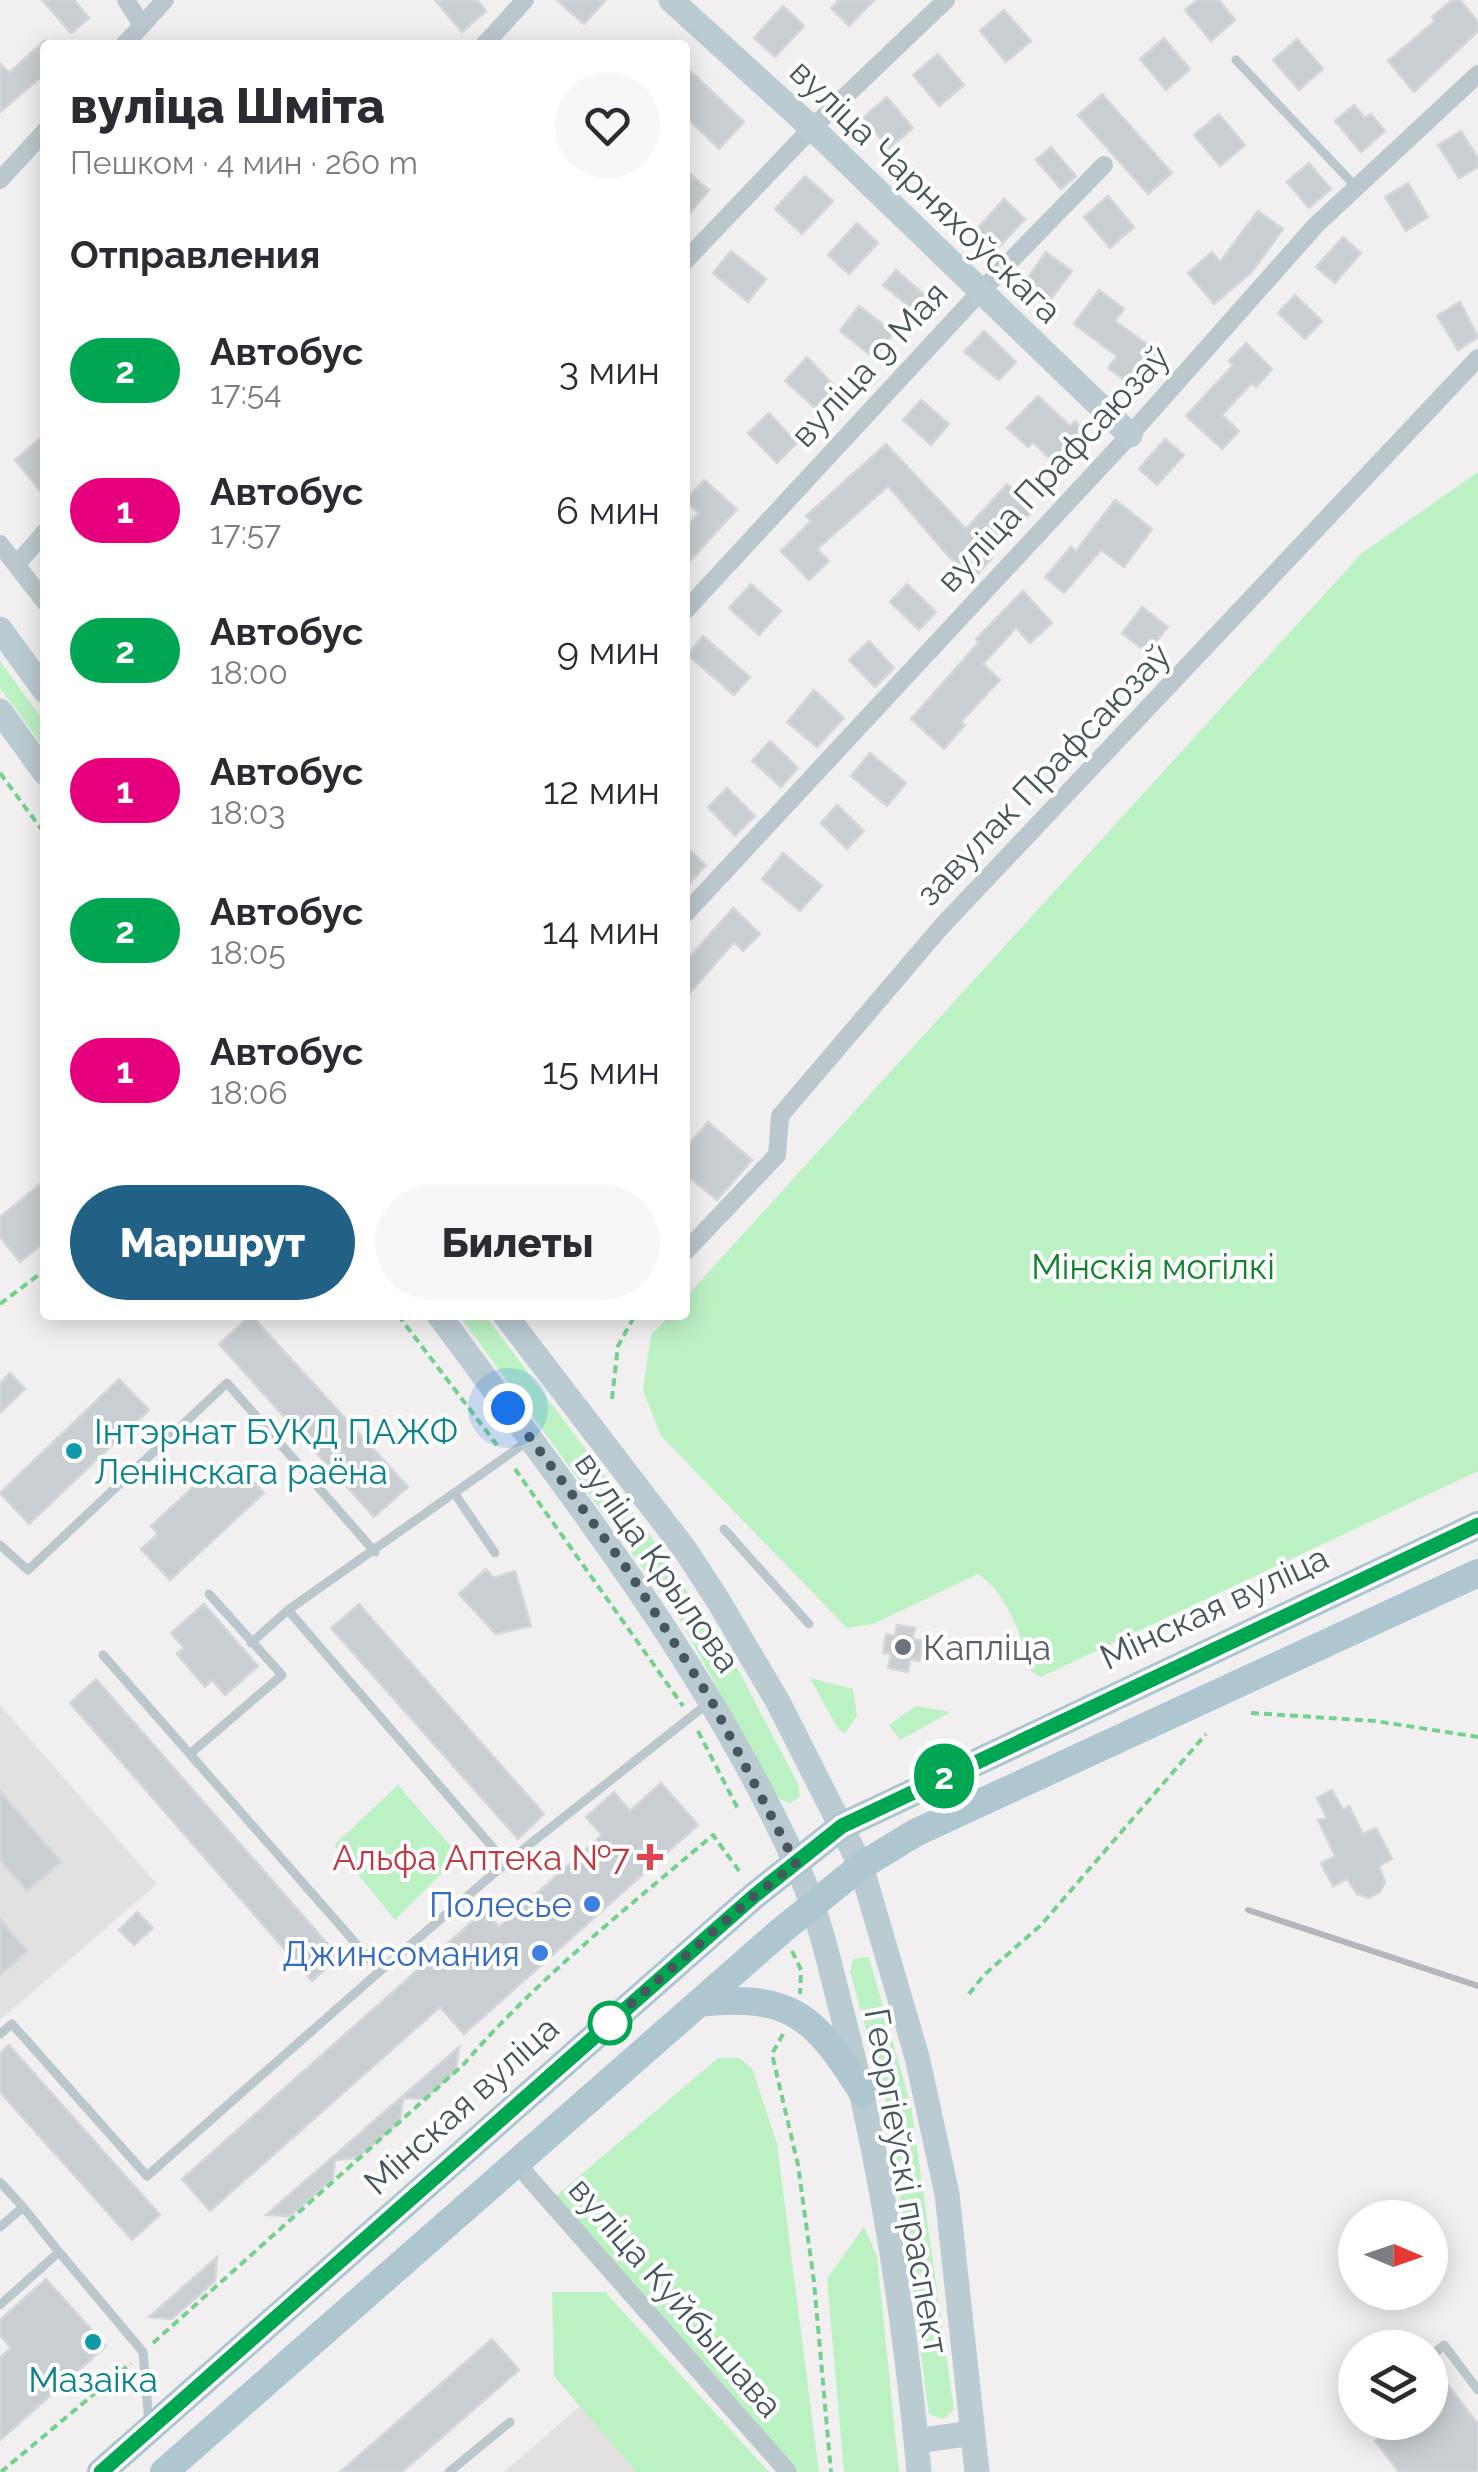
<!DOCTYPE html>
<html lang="ru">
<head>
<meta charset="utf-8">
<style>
	body { margin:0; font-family:Raleway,sans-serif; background:#f7f7f7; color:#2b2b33; height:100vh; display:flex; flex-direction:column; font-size:38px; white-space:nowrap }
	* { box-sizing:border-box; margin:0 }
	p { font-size:32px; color:#7c7c81 }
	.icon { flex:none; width:55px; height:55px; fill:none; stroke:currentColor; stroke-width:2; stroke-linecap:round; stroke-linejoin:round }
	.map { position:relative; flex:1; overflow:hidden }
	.side { position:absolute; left:40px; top:40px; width:650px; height:1280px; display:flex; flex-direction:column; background:#fff; border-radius:10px; box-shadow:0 5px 25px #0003 }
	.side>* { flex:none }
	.badge { padding:0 20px; border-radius:32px; font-size:35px; line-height:65px }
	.needle { width:65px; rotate:92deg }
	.tools { position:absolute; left:1338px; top:2200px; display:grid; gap:20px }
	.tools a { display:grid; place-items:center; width:110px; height:110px; border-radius:50%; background:#fff; box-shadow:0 5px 25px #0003; font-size:50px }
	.you { position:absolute; width:50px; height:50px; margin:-25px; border:8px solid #fff; border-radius:50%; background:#1a73e8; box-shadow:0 0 0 15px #1a73e833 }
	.map>.badge { position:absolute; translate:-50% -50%; box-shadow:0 0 0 5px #fff }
	h2 { padding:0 30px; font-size:38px; line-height:90px }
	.round { display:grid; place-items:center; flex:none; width:105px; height:105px; border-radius:52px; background:#f7f7f7 }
	.overview { display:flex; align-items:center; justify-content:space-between; height:170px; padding:0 30px }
	h1 { font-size:48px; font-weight:800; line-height:75px }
	.cta { display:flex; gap:20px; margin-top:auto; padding:20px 30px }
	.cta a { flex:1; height:115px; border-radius:60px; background:#206185; color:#fff; font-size:40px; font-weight:800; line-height:115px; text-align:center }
	.cta a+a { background:#f7f7f7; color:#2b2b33 }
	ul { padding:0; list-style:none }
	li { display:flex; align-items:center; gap:30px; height:140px; padding:0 30px }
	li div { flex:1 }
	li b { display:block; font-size:38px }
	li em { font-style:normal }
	li .badge { min-width:110px; font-weight:700; text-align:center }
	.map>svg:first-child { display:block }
	.education { fill:#e3e0e2 }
	.green { fill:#bcf1c4 }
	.building { fill:#c9ced2; stroke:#d3d7db; stroke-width:2.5 }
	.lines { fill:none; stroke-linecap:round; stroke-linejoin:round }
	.path { stroke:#73d18c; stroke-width:4; stroke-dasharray:8 5; stroke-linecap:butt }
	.lane { stroke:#bac8cd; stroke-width:9 }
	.street { stroke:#bac8cd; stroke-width:18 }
	.secondary { stroke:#bacbd2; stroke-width:25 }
	.primary { stroke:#aec6cf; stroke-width:28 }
	.rail { stroke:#b1b7ba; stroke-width:6 }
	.line-casing { stroke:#fff; stroke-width:22 }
	.line { stroke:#00a651; stroke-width:15 }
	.walk { stroke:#46585e; stroke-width:10; stroke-dasharray:0 18 }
	.culture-dot { fill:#0f9aa8; stroke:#fff; stroke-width:4 }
	.worship-dot { fill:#6b7280; stroke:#fff; stroke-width:4 }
	.health-dot { fill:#e0444e; stroke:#fff; stroke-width:4 }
	.shop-dot { fill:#3f7fe0; stroke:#fff; stroke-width:4 }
	.stop-dot { fill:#fff; stroke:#00a651; stroke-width:5 }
	.labels { text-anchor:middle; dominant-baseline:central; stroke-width:8; stroke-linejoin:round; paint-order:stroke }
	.street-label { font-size:35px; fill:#46585e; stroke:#fff }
	.park-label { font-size:35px; fill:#138331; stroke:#fff }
	.culture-label { font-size:35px; fill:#0d838f; stroke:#fff; text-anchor:start }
	.worship-label { font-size:35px; fill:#5b616d; stroke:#fff; text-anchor:start }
	.health-label { font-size:35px; fill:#be3a42; stroke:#fff; text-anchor:end }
	.shop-label { font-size:35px; fill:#366cbe; stroke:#fff; text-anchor:end }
</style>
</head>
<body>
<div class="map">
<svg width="1478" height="2472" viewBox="0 0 1478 2472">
	<rect width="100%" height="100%" fill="#f2eff0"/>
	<!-- education -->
	<path class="education" d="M0,1705L157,1884L0,2020Z
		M580,2406L636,2472H504Z"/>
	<!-- green -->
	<path class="green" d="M1478,472V1471L1041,1677L1031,1671C1022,1639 1008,1593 978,1574L873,1624L847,1628L661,1436L643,1390L651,1335L670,1315H685V1298L1362,553Z
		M0,661L45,723V749L0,688Z
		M459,1315H485L658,1546L740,1673L798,1784L800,1797L790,1803L781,1800L774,1791L679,1618Z
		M810,1678L853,1689L857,1716L845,1733L838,1729Z
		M916,1706L951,1712L900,1740L889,1725Z
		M398,1785L459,1856L395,1920L334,1845Z
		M869,1957L911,2106L954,2410L943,2419L929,2414L888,2107L850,1972L853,1959Z
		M718,2058H739L752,2068L777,2144L819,2472H799L556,2196Z
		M864,2227L877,2256L899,2472H844L827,2279Z
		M552,2292H605L769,2472H636L554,2376Z"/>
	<!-- building -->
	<path class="building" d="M42,0H74L89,18L71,33Z
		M435,0H477L486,11L462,32Z
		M557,0H606L584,24Z
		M839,0H874L849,26L831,8Z
		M1197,0H1219L1235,20L1211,41L1185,10Z
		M1452,0H1460L1478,22V31L1414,92L1388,61L1435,21L1432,17Z
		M783,6L804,26L775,57L754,38Z
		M1004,10L1031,41L1006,62L980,31Z
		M1164,38L1190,69L1166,90L1140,59Z
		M1297,39L1323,69L1299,90L1273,60Z
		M45,40V74L0,112V63L9,73Z
		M938,54L964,85L939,106L913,75Z
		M685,66L744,122L719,149L685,116Z
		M1102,94L1172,173L1148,194L1078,115Z
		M887,97L913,128L889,148L863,118Z
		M1354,105L1365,118L1371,114L1385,131L1361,152L1335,121Z
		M1219,114L1245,145L1220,166L1194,135Z
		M1461,131L1478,158V167L1459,178L1438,145Z
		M1051,147L1076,176L1061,189L1036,160Z
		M1309,163L1331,189L1309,208L1287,182Z
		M685,170L709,190L685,219Z
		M805,176L833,201L802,234L775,209Z
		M1408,183L1428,217L1406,231L1385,197Z
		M1108,196L1134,227L1110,248L1084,217Z
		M1004,199L1025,219L996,250L975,231Z
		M1258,211L1283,229L1252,272L1214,304L1188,273L1212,252L1220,262Z
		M857,223L878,243L849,274L828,255Z
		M1343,237L1361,253L1335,283L1316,267Z
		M731,251L766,279L748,302L713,273Z
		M1046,252L1072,271L1047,304L1022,286Z
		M896,270L931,301L920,315L883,285Z
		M1099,290L1124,309L1115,321L1159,353L1134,387L1108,368L1117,356L1074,324Z
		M1295,295L1322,321L1305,339L1278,313Z
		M1460,302L1478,337L1458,350L1437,316Z
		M859,306L894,333L874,358L840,331Z
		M984,331L1016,362L999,380L964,352Z
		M1246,343L1272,369L1256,387L1252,383L1222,415L1239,431L1222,449L1186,416L1233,365L1229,361Z
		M807,357L843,395L824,416L785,381Z
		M1038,396L1070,426L1075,421L1095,441L1063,472L1033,442L1028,447L1007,428Z
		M921,400L949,424L931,445L903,420Z
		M769,413L797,443L777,463L748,433Z
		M45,434V497L15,460Z
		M1165,439L1184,455L1157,485L1139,469Z
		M886,444L966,529L1007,484L1034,509L1004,542L992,531L979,543L992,558L973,579L948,556L888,486L817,549L829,561L809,580L781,551L811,521L806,516Z
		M704,480L737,509L685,567V528L699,513L685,501Z
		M1115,500L1152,529L1124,567L1101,550L1064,593L1045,577L1071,547L1076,551Z
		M751,584L781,611L759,635L729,608Z
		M907,584L936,612L919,630L890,602Z
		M1023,591L1052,623L1030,643L1016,628L983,664L1000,680L961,722L965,725L944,749L911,719L979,642L976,639Z
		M1142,607L1168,627L1147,653L1122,633Z
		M703,636L750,677L734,695L688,655Z
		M869,641L894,668L875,687L849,660Z
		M814,690L844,718L817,747L787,722Z
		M770,741L798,768L781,787L752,761Z
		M870,753L906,783L887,806L851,776Z
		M727,788L755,816L735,836L708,807Z
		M837,805L864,831L847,849L821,823Z
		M685,846L706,865L685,888Z
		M783,853L822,886L800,911L762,879Z
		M733,908L760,934L743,951L734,942L685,999V962Z
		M708,1122L752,1160L717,1200L685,1174V1149Z
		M45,1180V1242L20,1262L0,1237V1217Z
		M251,1315L408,1487L374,1517L219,1344Z
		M10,1373L25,1389L0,1413V1383Z
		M119,1379L149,1410L29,1524L0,1493Z
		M236,1463L264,1493L170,1580L141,1549L158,1534L151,1526L218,1464L226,1472Z
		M486,1569L493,1578L515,1571L531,1626L496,1634L459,1594Z
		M204,1604L258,1666L225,1695L212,1680L205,1687L177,1654L184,1648L171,1633Z
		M359,1604L544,1814L518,1839L331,1628Z
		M897,1625L915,1628L912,1639L923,1641L919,1661L910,1659L908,1672L888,1668L891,1654L883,1653L886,1634L895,1636Z
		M96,1679L339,1957L312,1981L70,1703Z
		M661,1783L698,1825L464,2034L440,2007L210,2211L182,2179L485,1910L499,1927L602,1835L586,1817L614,1792L630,1811Z
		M1332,1790L1343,1810L1349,1806L1363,1834L1376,1828L1392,1859L1379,1866L1385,1882L1380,1892L1368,1898L1357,1894L1347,1879L1333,1886L1321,1863L1335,1856L1318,1820L1327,1818L1317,1798Z
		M0,1791L61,1862L27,1891L0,1860Z
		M137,1912L153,1928L134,1945L119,1930Z
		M0,1919L27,1951L0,1975Z
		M9,2045L160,2215L132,2240L0,2092V2053Z
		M459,2047L456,2071L424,2099L403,2098L400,2121L357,2158L335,2160L333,2179L290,2216L266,2215Z
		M217,2257L215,2281L172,2319L149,2317Z
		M46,2279L106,2346L0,2440V2358L11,2348L0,2335V2320Z
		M492,2339L519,2370L402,2472H340Z
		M1447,2384L1478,2424V2472H1399L1375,2441L1398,2422H1430V2397Z"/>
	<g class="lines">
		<!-- path -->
		<path class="path" d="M0,773L45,834
			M0,1304L45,1270
			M398,1315L497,1445
			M612,1399L618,1346L635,1315
			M515,1469L683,1706
			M1251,1713L1375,1721L1478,1737
			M698,1731L739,1811
			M792,1951L801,1970L800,1994
			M969,1994L984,1975L1041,1925L1206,1734
			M783,2034L772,2054L798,2165L814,2282L831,2472
			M153,2343L463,2065C537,1979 626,1909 713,1835L742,1875
			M1,2472L131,2363"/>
		<!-- lane -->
		<path class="lane" d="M1236,60L1357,188
			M455,1494L495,1553
			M724,1529L809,1624
			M0,1545L28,1570L227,1383L375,1552
			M288,1610L506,1863
			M251,1643L288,1610L528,1441
			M191,1753L282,1675L209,1594
			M380,1971L506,1863L707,1704
			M0,2034L12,2024L147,2176L380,1971L103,1655
			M0,2182L23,2207
			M0,2227L23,2207L59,2252
			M0,2305L59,2252L143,2352L149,2423
			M1430,2357L1444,2345L1478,2390
			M449,2472L510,2422"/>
		<!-- street -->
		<path class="street" d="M126,0L142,25
			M124,45L165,0
			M484,45L525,0
			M0,180L45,131
			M685,261L812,128L946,0
			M0,544L45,602
			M16,565L45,532
			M685,611L981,291L1104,165
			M685,914L1130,435L1316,225L1478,74
			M685,1252L777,1155L780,1116L941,927L1478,358
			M517,2164L788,2472"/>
		<!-- secondary -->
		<path class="secondary" d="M671,0L812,128L1130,435
			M0,629L45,691
			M0,711L45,773
			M439,1315C568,1492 707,1664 797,1866C819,1914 830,1966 843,2017C882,2166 905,2319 919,2472
			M505,1315L686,1551L719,1602L778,1702L861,1866L917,2057L947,2194L977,2472
			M916,2441L973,2433"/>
		<!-- primary -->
		<path class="primary" d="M699,2003C792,1993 815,2017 863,2093
			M101,2472L754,1896L842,1826L1478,1525
			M164,2472L781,1931L861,1866L915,1833L1478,1573"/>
		<!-- rail -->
		<path class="rail" d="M1248,1910L1478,1986"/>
	</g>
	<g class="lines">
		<defs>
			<path id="line" d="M101,2472L754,1896L842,1826L1478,1525"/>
		</defs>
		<!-- line casing -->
		<use href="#line" class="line-casing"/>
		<!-- line -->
		<use href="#line" class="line"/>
		<!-- walk -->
		<path class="walk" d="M508,1408L625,1566L711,1700L796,1864L754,1896L606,2026L610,2023"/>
	</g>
	<!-- markers -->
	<g class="culture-dot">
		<circle cx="74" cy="1451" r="10"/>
		<circle cx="93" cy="2342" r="10"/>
	</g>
	<circle class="worship-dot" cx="903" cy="1647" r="10"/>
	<path class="health-dot" d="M645 1842h10v10h10v10h-10v10h-10v-10h-10v-10h10z"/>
	<g class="shop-dot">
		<circle cx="592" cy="1904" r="10"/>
		<circle cx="540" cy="1953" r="10"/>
	</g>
	<circle class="stop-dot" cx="610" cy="2023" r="20"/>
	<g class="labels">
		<!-- street labels -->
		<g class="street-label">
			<text transform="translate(926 191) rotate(44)">вуліца Чарняхоўскага</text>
			<text transform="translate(869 364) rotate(-47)">вуліца 9 Мая</text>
			<text transform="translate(1053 468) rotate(-47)">вуліца Прафсаюзаў</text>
			<text transform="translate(1043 774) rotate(-46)">завулак Прафсаюзаў</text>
			<text transform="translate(658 1562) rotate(55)">вуліца Крылова</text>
			<text transform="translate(1214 1607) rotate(-25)">Мінская вуліца</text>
			<text transform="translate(461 2105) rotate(-42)">Мінская вуліца</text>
			<text transform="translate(907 2181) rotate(80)">Георгіеўскі праспект</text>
			<text transform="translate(676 2297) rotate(49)">вуліца Куйбышава</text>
		</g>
		<!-- park labels -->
		<g class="park-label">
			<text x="1153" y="1266">Мінскія могілкі</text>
		</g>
		<!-- culture labels -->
		<g class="culture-label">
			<text x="94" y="1431">Інтэрнат БУКД ПАЖФ<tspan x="94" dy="40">Ленінскага раёна</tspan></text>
			<text x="93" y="2379" text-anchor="middle">Мазаіка</text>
		</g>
		<!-- worship labels -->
		<g class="worship-label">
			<text x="923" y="1647">Капліца</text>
		</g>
		<!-- health labels -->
		<g class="health-label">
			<text x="630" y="1857">Альфа Аптека №7</text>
		</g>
		<!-- shop labels -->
		<g class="shop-label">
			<text x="572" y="1904">Полесье</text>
			<text x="520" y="1953">Джинсомания</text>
		</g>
	</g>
</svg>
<div class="tools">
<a><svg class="needle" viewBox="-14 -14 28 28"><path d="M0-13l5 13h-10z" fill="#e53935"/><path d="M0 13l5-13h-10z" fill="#7c7c81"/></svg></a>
<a><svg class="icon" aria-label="layers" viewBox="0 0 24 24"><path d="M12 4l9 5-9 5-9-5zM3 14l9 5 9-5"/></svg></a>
</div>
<div class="you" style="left:508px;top:1408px"></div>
<b class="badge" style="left:944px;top:1776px;background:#00a651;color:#fff">2</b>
<section class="side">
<div class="overview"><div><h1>вуліца Шміта</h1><p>Пешком · 4 мин · 260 m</p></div><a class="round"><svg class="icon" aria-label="heart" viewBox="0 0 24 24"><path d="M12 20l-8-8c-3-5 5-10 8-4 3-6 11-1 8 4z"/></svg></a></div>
<h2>Отправления</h2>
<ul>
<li><span class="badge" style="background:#00a651;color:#fff">2</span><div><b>Автобус</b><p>17:54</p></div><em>3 мин</em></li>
<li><span class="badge" style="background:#e6007e;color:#fff">1</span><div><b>Автобус</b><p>17:57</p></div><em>6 мин</em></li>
<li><span class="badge" style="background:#00a651;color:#fff">2</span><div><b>Автобус</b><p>18:00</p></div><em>9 мин</em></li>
<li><span class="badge" style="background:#e6007e;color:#fff">1</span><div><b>Автобус</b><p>18:03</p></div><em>12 мин</em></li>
<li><span class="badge" style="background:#00a651;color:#fff">2</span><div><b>Автобус</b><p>18:05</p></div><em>14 мин</em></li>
<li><span class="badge" style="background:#e6007e;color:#fff">1</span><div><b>Автобус</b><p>18:06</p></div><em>15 мин</em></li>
</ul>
<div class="cta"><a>Маршрут</a><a>Билеты</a></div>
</section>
</div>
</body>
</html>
